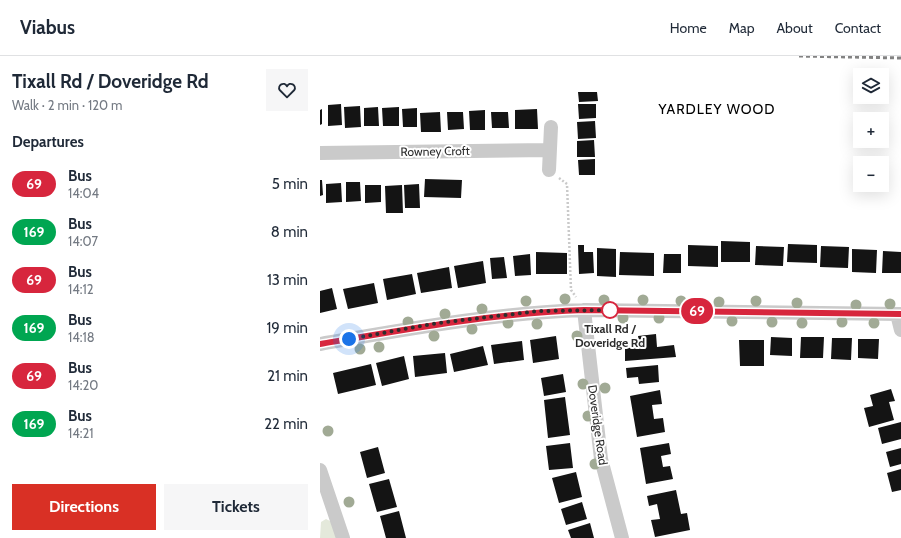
<!DOCTYPE html>
<html lang="en">
<head>
<meta charset="utf-8">
<style>
	body { margin:0; font-family:Cabin,sans-serif; background:#f6f6f7; color:#1f2937; height:100vh; display:flex; flex-direction:column; font-size:15px; white-space:nowrap }
	* { box-sizing:border-box; margin:0 }
	p { font-size:13px; color:#747a83 }
	.icon { flex:none; width:22px; height:22px; fill:none; stroke:currentColor; stroke-width:2; stroke-linecap:round; stroke-linejoin:round }
	.map { position:relative; flex:1; overflow:hidden }
	.drawer { display:flex; flex-direction:column; background:#fff; width:320px }
	.drawer>* { flex:none }
	.badge { padding:0 8px; border-radius:13px; font-size:14px; line-height:26px }
	.tools { position:absolute; left:533px; top:12px; display:grid; gap:8px }
	.tools a { display:grid; place-items:center; width:36px; height:36px; border-radius:0px; background:#fff; box-shadow:0 4px 16px #0002; font-size:20px }
	.you { position:absolute; width:20px; height:20px; margin:-10px; border:3px solid #fff; border-radius:50%; background:#1a73e8; box-shadow:0 0 0 6px #1a73e833 }
	.map>.badge { position:absolute; translate:-50% -50%; box-shadow:0 0 0 2px #fff }
	h2 { padding:0 12px; font-size:15px; line-height:36px }
	.round { display:grid; place-items:center; flex:none; width:42px; height:42px; border-radius:0px; background:#f6f6f7 }
	.headline { display:flex; align-items:center; justify-content:space-between; height:68px; padding:0 12px }
	h1 { font-size:19px; font-weight:700; line-height:30px }
	.button { display:flex; gap:8px; margin-top:auto; padding:8px 12px }
	.button a { flex:1; height:46px; border-radius:0px; background:#d93025; color:#fff; font-size:16px; font-weight:700; line-height:46px; text-align:center }
	.button a+a { background:#f6f6f7; color:#1f2937 }
	ul { padding:0; list-style:none }
	li { display:flex; align-items:center; gap:12px; height:48px; padding:0 12px }
	li div { flex:1 }
	li b { display:block; font-size:15px }
	li em { font-style:normal }
	li .badge { min-width:44px; font-weight:700; text-align:center }
	header { display:flex; align-items:center; gap:24px; box-sizing:border-box; height:56px; padding:0 20px; background:#fff; border-bottom:1px solid #e0e1e3 }
	header strong { font-size:19px }
	nav { display:flex; gap:22px; margin-inline-start:auto; font-size:14px }
	main { display:flex; flex:1; min-height:0 }
	.map>svg:first-child { display:block }
	.grass { fill:#e4e9db }
	.building { fill:#141414 }
	.lines { fill:none; stroke-linecap:round; stroke-linejoin:round }
	.path { stroke:#cacaca; stroke-width:2.5; stroke-dasharray:2 2; stroke-linecap:butt }
	.street { stroke:#cacaca; stroke-width:14 }
	.rail { stroke:#828282; stroke-width:3; stroke-dasharray:4 3; stroke-linecap:butt }
	.tree { fill:#a1aa95 }
	.line-casing { stroke:#fff; stroke-width:9 }
	.line { stroke:#d7263d; stroke-width:6 }
	.walk { stroke:#2d2d2d; stroke-width:4; stroke-dasharray:0 7.2 }
	.stop-dot { fill:#fff; stroke:#d7263d; stroke-width:2 }
	.labels { text-anchor:middle; dominant-baseline:central; stroke-width:4; stroke-linejoin:round; paint-order:stroke }
	.street-label { font-size:12px; fill:#2d2d2d; stroke:#fff }
	.stop-label { font-size:12px; font-weight:bold; fill:#2d2d2d; stroke:#fff }
	.quarter-label { font-size:14px; letter-spacing:1px; fill:#000; stroke:#fff }
</style>
</head>
<body>
<header>
<strong>Viabus</strong>
<nav><a>Home</a><a>Map</a><a>About</a><a>Contact</a></nav>
</header>
<main>
<section class="drawer">
<div class="headline"><div><h1>Tixall Rd / Doveridge Rd</h1><p>Walk · 2 min · 120 m</p></div><a class="round"><svg class="icon" aria-label="heart" viewBox="0 0 24 24"><path d="M12 20l-8-8c-3-5 5-10 8-4 3-6 11-1 8 4z"/></svg></a></div>
<h2>Departures</h2>
<ul>
<li><span class="badge" style="background:#d7263d;color:#fff">69</span><div><b>Bus</b><p>14:04</p></div><em>5 min</em></li>
<li><span class="badge" style="background:#00a651;color:#fff">169</span><div><b>Bus</b><p>14:07</p></div><em>8 min</em></li>
<li><span class="badge" style="background:#d7263d;color:#fff">69</span><div><b>Bus</b><p>14:12</p></div><em>13 min</em></li>
<li><span class="badge" style="background:#00a651;color:#fff">169</span><div><b>Bus</b><p>14:18</p></div><em>19 min</em></li>
<li><span class="badge" style="background:#d7263d;color:#fff">69</span><div><b>Bus</b><p>14:20</p></div><em>21 min</em></li>
<li><span class="badge" style="background:#00a651;color:#fff">169</span><div><b>Bus</b><p>14:21</p></div><em>22 min</em></li>
</ul>
<div class="button"><a>Directions</a><a>Tickets</a></div>
</section>
<div class="map">
<svg width="581" height="482" viewBox="0 0 581 482">
	<rect width="100%" height="100%" fill="#fff"/>
	<!-- grass -->
	<path class="grass" d="M6,463L12,466L18,482H0L1,466Z"/>
	<!-- building -->
	<path class="building" d="M258,36H277L278,45L259,46Z
		M21,48L22,69L8,70V49Z
		M258,48H276V62L259,63Z
		M40,50L41,71L25,72L24,51Z
		M58,51L59,70H44V52Z
		M79,51V70H63L62,52Z
		M97,52V71H83L82,53Z
		M2,53V68L0,69V54Z
		M217,53L218,73H195V54Z
		M165,54V74H150L149,55Z
		M120,56L121,76H101L100,57Z
		M127,56H143L144,73L128,74Z
		M171,56H188L189,72H172Z
		M275,65L276,82L258,83L257,66Z
		M274,84L275,101H257V85Z
		M275,103V119H259L258,104Z
		M105,123L142,124L141,142L104,141Z
		M0,124H2L3,139L0,140Z
		M26,126H40L41,145L26,146Z
		M21,127L22,146L6,147V128Z
		M99,128L100,152H85L84,129Z
		M45,129H61V146L45,147Z
		M82,129L83,157H66L65,130Z
		M401,185L430,186V206H401Z
		M468,188L497,189V207L467,206Z
		M258,189H264V196H273L274,217L259,218Z
		M368,189L398,190V211L368,210Z
		M436,190L464,191L463,210L435,209Z
		M501,190L529,191L528,212L500,211Z
		M277,192L296,193V221L277,220Z
		M532,193L557,194L556,217L532,216Z
		M563,195L581,196V217H562Z
		M216,196L247,197V218H216Z
		M300,196L334,197V220L299,219Z
		M210,198L211,219L195,220L193,200Z
		M344,198H361V217H343Z
		M184,201L187,222L172,223L170,202Z
		M163,205L166,227L138,232L134,210Z
		M129,211L132,232L101,237L97,217Z
		M92,218L96,238L67,244L63,223Z
		M54,227L58,247L28,253L23,233Z
		M12,232L17,253L0,257V235Z
		M336,278L337,291L354,289L356,301L305,305V292L320,291L318,280Z
		M236,280L239,303L213,307L210,284Z
		M451,281L472,282V300L450,299Z
		M481,281H504L503,302H480Z
		M512,282H532L531,304L511,303Z
		M538,283H559L558,303L538,302Z
		M419,284H444V310H420Z
		M202,285L204,304L174,308L171,289Z
		M163,290L168,309L134,316L130,298Z
		M125,297L127,317L95,321L93,300Z
		M84,300L89,323L62,330L56,307Z
		M51,308L56,329L18,338L13,317Z
		M338,309L339,326L319,328L318,321L307,322L306,312Z
		M243,318L246,336L224,340L221,322Z
		M571,333L575,345L569,346L574,364L549,371L544,352L553,350L550,339Z
		M340,334L342,348L332,349L334,363L343,362L345,376L317,381L310,340Z
		M245,341L250,379L228,382L224,344Z
		M581,366V383L562,388L558,372Z
		M250,387L253,412L229,414L226,390Z
		M349,387L351,398L341,400L343,411L350,410L353,423L326,428L320,392Z
		M58,391L65,417L47,422L40,396Z
		M581,392V408L570,411L566,396Z
		M581,413V434L572,436L567,417Z
		M256,416L262,441L239,447L232,422Z
		M69,423L77,451L57,456L49,428Z
		M356,434L361,458L367,457L370,474L335,481L331,464L340,463L337,448L329,450L327,440Z
		M262,446L267,463L246,469L241,453Z
		M79,455L86,482H66L60,460Z
		M270,467L274,482H251L248,474Z"/>
	<g class="lines">
		<!-- path -->
		<path class="path" d="M239,122L247,128L251,234L256,241"/>
		<!-- street -->
		<path class="street" d="M0,97L229,94
			M229,114L231,71
			M264,254L281,403L302,482
			M577,258L581,274
			M0,288C88,273 174,257 264,254L581,258
			M0,414L23,482"/>
		<!-- rail -->
		<path class="rail" d="M479,0L581,2"/>
	</g>
	<!-- trees -->
	<g class="tree">
		<circle cx="245" cy="243" r="5.5"/>
		<circle cx="284" cy="244" r="5.5"/>
		<circle cx="323" cy="244" r="5.5"/>
		<circle cx="206" cy="245" r="5.5"/>
		<circle cx="361" cy="245" r="5.5"/>
		<circle cx="436" cy="245" r="5.5"/>
		<circle cx="399" cy="246" r="5.5"/>
		<circle cx="477" cy="247" r="5.5"/>
		<circle cx="570" cy="248" r="5.5"/>
		<circle cx="536" cy="249" r="5.5"/>
		<circle cx="162" cy="253" r="5.5"/>
		<circle cx="125" cy="258" r="5.5"/>
		<circle cx="303" cy="262" r="5.5"/>
		<circle cx="339" cy="262" r="5.5"/>
		<circle cx="412" cy="265" r="5.5"/>
		<circle cx="88" cy="266" r="5.5"/>
		<circle cx="452" cy="266" r="5.5"/>
		<circle cx="522" cy="266" r="5.5"/>
		<circle cx="188" cy="267" r="5.5"/>
		<circle cx="482" cy="267" r="5.5"/>
		<circle cx="554" cy="267" r="5.5"/>
		<circle cx="217" cy="268" r="5.5"/>
		<circle cx="152" cy="273" r="5.5"/>
		<circle cx="114" cy="280" r="5.5"/>
		<circle cx="257" cy="280" r="5.5"/>
		<circle cx="59" cy="291" r="5.5"/>
		<circle cx="40" cy="293" r="5.5"/>
		<circle cx="263" cy="328" r="5.5"/>
		<circle cx="285" cy="332" r="5.5"/>
		<circle cx="268" cy="360" r="5.5"/>
		<circle cx="8" cy="375" r="5.5"/>
		<circle cx="275" cy="408" r="5.5"/>
		<circle cx="29" cy="446" r="5.5"/>
	</g>
	<g class="lines">
		<defs>
			<path id="line" d="M0,288C87,273 175,257 264,254L581,258"/>
		</defs>
		<!-- line casing -->
		<use href="#line" class="line-casing"/>
		<!-- line -->
		<use href="#line" class="line"/>
		<!-- walk -->
		<path class="walk" d="M29,283L118,267L219,255L295,254H290"/>
	</g>
	<!-- markers -->
	<circle class="stop-dot" cx="290" cy="254" r="8"/>
	<g class="labels">
		<!-- street labels -->
		<g class="street-label">
			<text transform="translate(115 95) rotate(-1)">Rowney Croft</text>
			<text transform="translate(278 369) rotate(82)">Doveridge Road</text>
		</g>
		<!-- stop labels -->
		<g class="stop-label">
			<text x="290" y="272">Tixall Rd /<tspan x="290" dy="14">Doveridge Rd</tspan></text>
		</g>
		<!-- quarter labels -->
		<g class="quarter-label">
			<text x="397" y="53">YARDLEY WOOD</text>
		</g>
	</g>
</svg>
<div class="tools">
<a><svg class="icon" aria-label="layers" viewBox="0 0 24 24"><path d="M12 4l9 5-9 5-9-5zM3 14l9 5 9-5"/></svg></a>
<a>+</a>
<a>−</a>
</div>
<div class="you" style="left:29px;top:283px"></div>
<b class="badge" style="left:377px;top:255px;background:#d7263d;color:#fff">69</b>
</div>
</main>
</body>
</html>
